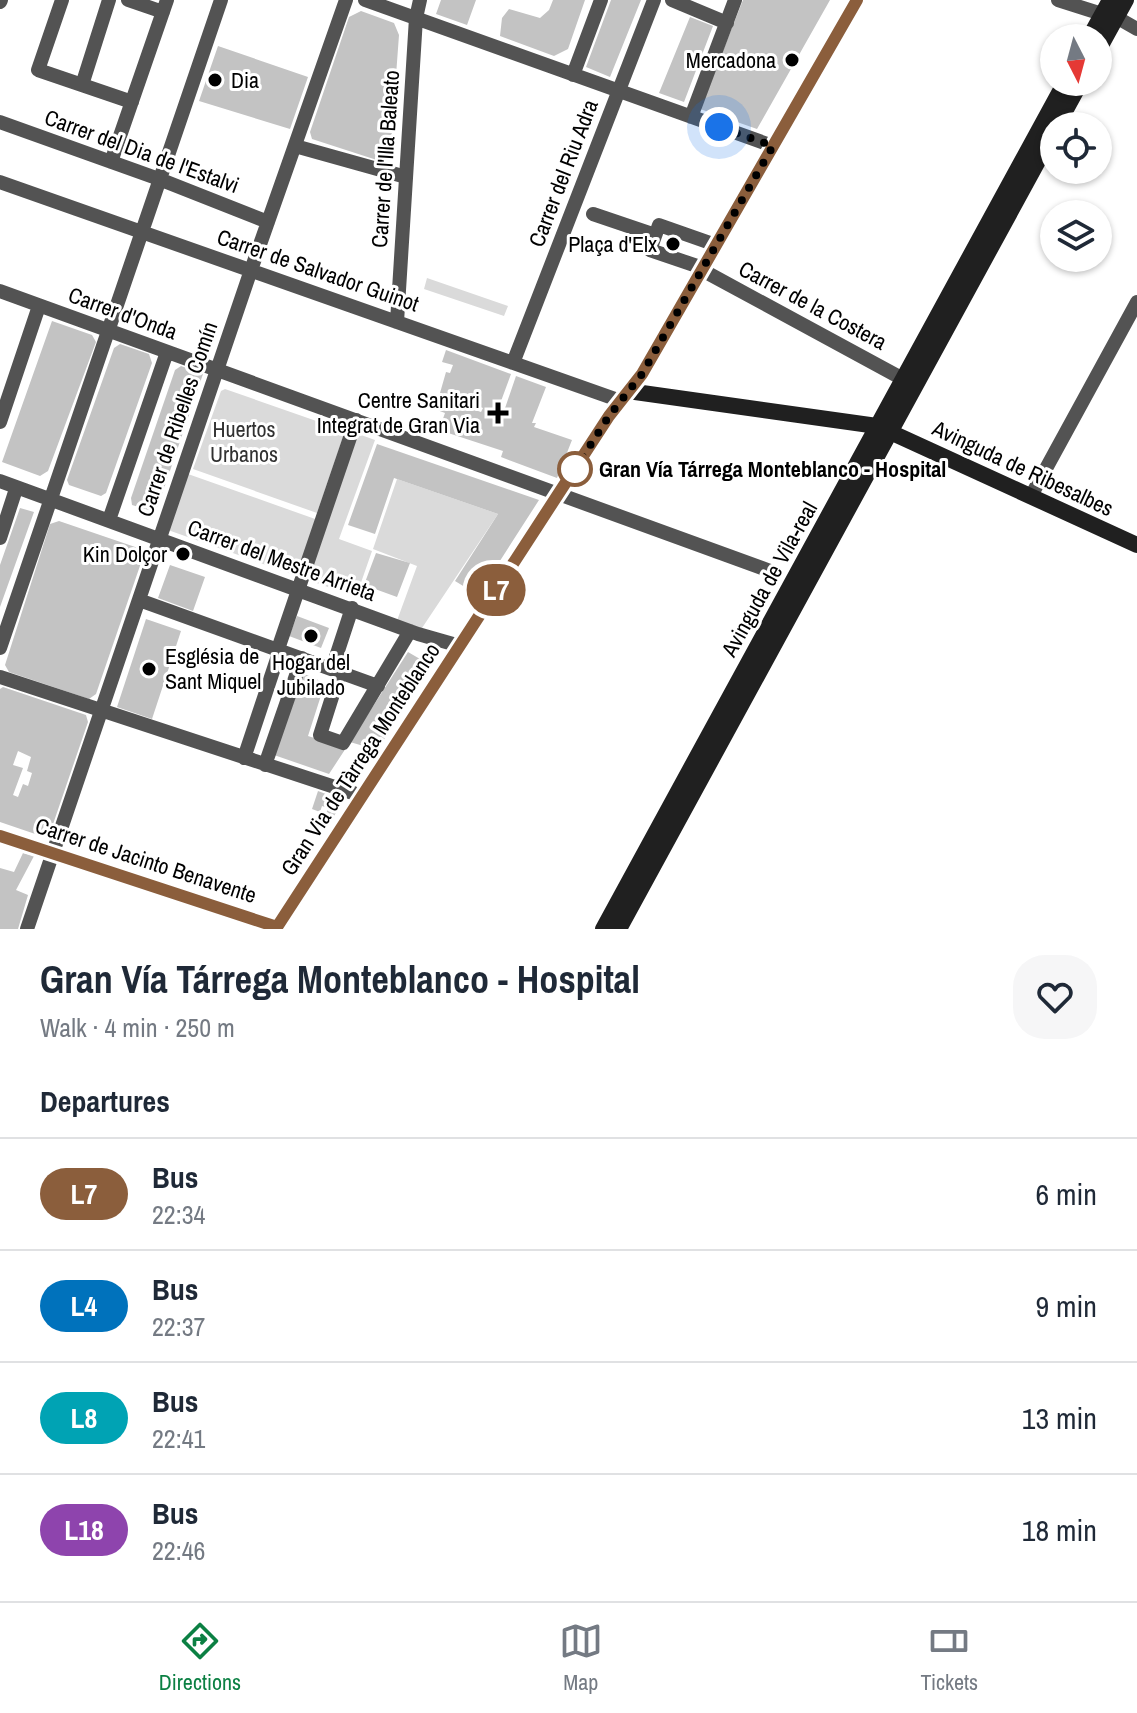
<!DOCTYPE html>
<html lang="en">
<head>
<meta charset="utf-8">
<style>
	body { margin:0; font-family:"Archivo Narrow",sans-serif; background:#f6f6f7; color:#1f2937; height:100vh; display:flex; flex-direction:column; font-size:30px; white-space:nowrap }
	* { box-sizing:border-box; margin:0 }
	p { font-size:26px; color:#747a83 }
	.icon { flex:none; width:44px; height:44px; fill:none; stroke:currentColor; stroke-width:2; stroke-linecap:round; stroke-linejoin:round }
	.map { position:relative; height:929px; overflow:hidden }
	.sheet { display:flex; flex-direction:column; background:#fff; flex:1 }
	.sheet>* { flex:none }
	.badge { padding:0 16px; border-radius:26px; font-size:28px; line-height:52px }
	.needle { width:52px; rotate:174deg }
	.fabs { position:absolute; left:1040px; top:24px; display:grid; gap:16px }
	.fabs a { display:grid; place-items:center; width:72px; height:72px; border-radius:50%; background:#fff; box-shadow:0 2px 6px #0004; font-size:40px }
	.you { position:absolute; width:40px; height:40px; margin:-20px; border:6px solid #fff; border-radius:50%; background:#1a73e8; box-shadow:0 0 0 12px #1a73e833 }
	.map>.badge { position:absolute; translate:-50% -50%; box-shadow:0 0 0 4px #fff }
	h2 { padding:0 40px; font-size:30px; line-height:72px }
	.round { display:grid; place-items:center; flex:none; width:84px; height:84px; border-radius:32px; background:#f6f6f7 }
	.summary { display:flex; align-items:center; justify-content:space-between; height:136px; padding:0 40px }
	h1 { font-size:38px; font-weight:700; line-height:60px }
	ul { padding:0; list-style:none }
	li { display:flex; align-items:center; gap:24px; height:112px; padding:0 40px; border-top:2px solid #e0e1e3 }
	li div { flex:1 }
	li b { display:block; font-size:30px }
	li em { font-style:normal }
	li .badge { min-width:88px; font-weight:700; text-align:center }
	.menu { display:flex; justify-content:space-around; align-items:center; height:112px; border-top:2px solid #e0e1e3; background:#fff; font-size:22px; color:#747a83 }
	.menu a { display:grid; justify-items:center; gap:4px }
	.menu .selected { color:#0b8043 }
	.map>svg:first-child { display:block }
	.green { fill:#dadada }
	.building { fill:#c3c3c3; fill-rule:evenodd }
	.lines { fill:none; stroke-linecap:round; stroke-linejoin:round }
	.street { stroke:#535353; stroke-width:14 }
	.secondary { stroke:#202020; stroke-width:16 }
	.line-casing { stroke:#fff; stroke-width:18 }
	.line { stroke:#8b5e3c; stroke-width:12 }
	.walk { stroke:#000; stroke-width:8; stroke-dasharray:0 14.4 }
	.poi-dot { fill:#000; stroke:#fff; stroke-width:3 }
	.stop-dot { fill:#fff; stroke:#8b5e3c; stroke-width:4 }
	.labels { text-anchor:middle; dominant-baseline:central; stroke-width:6; stroke-linejoin:round; paint-order:stroke }
	.poi-label { font-size:22px; fill:#000; stroke:#fff; text-anchor:end }
	.street-label { font-size:22px; fill:#000; stroke:#fff }
	.park-label { font-size:22px; fill:#313131; stroke:#fff }
	.stop-label { font-size:22px; font-weight:bold; fill:#000; stroke:#fff; text-anchor:start }
</style>
</head>
<body>
<div class="map">
<svg width="1137" height="929" viewBox="0 0 1137 929">
	<rect width="100%" height="100%" fill="#fff"/>
	<!-- green -->
	<path class="green" d="M427,278L508,306L504,316L424,289Z
		M225,389L345,431L317,513L193,469L221,391Z
		M350,431L375,440L339,539L372,551L356,597L168,530L188,474L318,520Z
		M397,479L498,514L418,634L395,626L417,566L373,549Z"/>
	<!-- building -->
	<path class="building" d="M441,0H476L467,25L436,14Z
		M553,0H585L568,49L554,56L500,36L502,18L509,9L540,18L549,10Z
		M611,0H641L610,77L586,67Z
		M743,0H830L757,129L700,109Z
		M361,11L394,23L399,35L390,157L383,162L312,139L310,132L349,17Z
		M690,17L713,26L684,102L659,93Z
		M218,46L308,77L290,129L199,101Z
		M52,321L92,335L96,342L48,471L40,476L2,462Z
		M120,344L149,354L152,363L106,493L101,496L69,485L67,480L114,348Z
		M446,350L511,374L497,412L503,414L516,376L546,387L532,423H536L534,427L572,440L557,478L501,457L503,451L439,430L445,413L437,410L440,398L481,412L483,408L440,393L446,372L450,373L453,365L442,362Z
		M181,366L203,374L158,506L152,511L132,505L131,498L175,370Z
		M377,444L539,500L478,595L455,581L498,514L394,478L375,534L348,525Z
		M20,508L34,512L0,607V565Z
		M59,521L141,549L143,557L96,694L89,699L9,672L5,665L50,524Z
		M376,553L410,563L397,597L364,585Z
		M170,565L205,577L193,611L158,598Z
		M297,616L329,628L321,648L289,636Z
		M146,619L181,631L152,719L117,707Z
		M408,652L432,666L399,717L377,750L350,742Z
		M302,673L325,683L308,736L346,748L329,774L274,755Z
		M3,687L86,715L88,722L50,833L44,837L0,822V689ZM18,751L31,757L27,771L32,773L28,786L23,784L18,797L13,795L23,768L13,765Z
		M318,791L339,799L341,804L334,816L326,814L328,808L322,806L320,812L312,809Z
		M23,853L34,856L16,890L28,895L18,929H0V868L14,872Z"/>
	<g class="lines">
		<!-- street -->
		<path class="street" d="M62,0L38,70L132,102
			M128,0L163,12
			M365,0L773,146
			M672,0L727,23
			M1058,0L1102,14
			M0,2L1,0
			M1116,17L1137,29
			M573,75L601,0
			M82,85L109,0
			M691,117L735,0
			M0,122L159,179L268,222
			M295,146L406,177
			M111,162L167,0
			M0,182L621,401
			M593,214L655,235
			M703,268L650,250L659,225L716,245
			M702,270L903,379
			M0,291L773,572
			M397,322L416,18L420,0
			M513,363L654,0
			M0,422L39,306
			M0,481L418,634L460,646
			M1031,496L1137,302
			M109,520L167,352
			M0,538L16,489
			M139,600L378,686
			M0,648L221,0
			M278,649L356,420
			M332,669L352,608
			M340,672L320,735L343,743L410,631
			M0,677L362,796
			M244,758L280,650
			M265,765L302,658
			M0,836L277,927
			M27,929L251,270L346,0"/>
		<!-- secondary -->
		<path class="secondary" d="M1089,38L1110,0
			M1098,51L1126,0
			M1057,126L1081,82
			M628,391L877,426L1137,545
			M276,929L609,416L642,374L857,0
			M603,929L1065,82
			M619,929L1054,132"/>
	</g>
	<g class="lines">
		<defs>
			<path id="line" d="M0,836L277,927L609,416L642,374L857,0"/>
		</defs>
		<!-- line casing -->
		<use href="#line" class="line-casing"/>
		<!-- line -->
		<use href="#line" class="line"/>
		<!-- walk -->
		<path class="walk" d="M575,469L609,416L642,374L773,146L719,127"/>
	</g>
	<!-- markers -->
	<g class="poi-dot">
		<circle cx="792" cy="60" r="8"/>
		<circle cx="215" cy="80" r="8"/>
		<circle cx="673" cy="244" r="8"/>
		<path d="M494 401h8v8h8v8h-8v8h-8v-8h-8v-8h8z"/>
		<circle cx="183" cy="554" r="8"/>
		<circle cx="311" cy="636" r="8"/>
		<circle cx="149" cy="669" r="8"/>
	</g>
	<circle class="stop-dot" cx="575" cy="469" r="16"/>
	<g class="labels">
		<!-- poi labels -->
		<g class="poi-label">
			<text x="776" y="60">Mercadona</text>
			<text x="231" y="80" text-anchor="start">Dia</text>
			<text x="657" y="244">Plaça d'Elx</text>
			<text x="480" y="400">Centre Sanitari<tspan x="480" dy="25">Integrat de Gran Via</tspan></text>
			<text x="167" y="554">Kin Dolçor</text>
			<text x="165" y="656" text-anchor="start">Església de<tspan x="165" dy="25">Sant Miquel</tspan></text>
			<text x="311" y="662" text-anchor="middle">Hogar del<tspan x="311" dy="25">Jubilado</tspan></text>
		</g>
		<!-- street labels -->
		<g class="street-label">
			<text transform="translate(142 151) rotate(20)">Carrer del Dia de l'Estalvi</text>
			<text transform="translate(385 159) rotate(-86)">Carrer de l'Illa Baleato</text>
			<text transform="translate(563 173) rotate(-69)">Carrer del Riu Adra</text>
			<text transform="translate(318 270) rotate(19)">Carrer de Salvador Guinot</text>
			<text transform="translate(813 305) rotate(28)">Carrer de la Costera</text>
			<text transform="translate(123 313) rotate(20)">Carrer d'Onda</text>
			<text transform="translate(177 419) rotate(-71)">Carrer de Ribelles Comín</text>
			<text transform="translate(1023 468) rotate(25)">Avinguda de Ribesalbes</text>
			<text transform="translate(282 560) rotate(20)">Carrer del Mestre Arrieta</text>
			<text transform="translate(769 579) rotate(-61)">Avinguda de Vila-real</text>
			<text transform="translate(360 759) rotate(-57)">Gran Via de Tàrrega Monteblanco</text>
			<text transform="translate(146 860) rotate(18)">Carrer de Jacinto Benavente</text>
		</g>
		<!-- park labels -->
		<g class="park-label">
			<text x="244" y="429">Huertos<tspan x="244" dy="25">Urbanos</tspan></text>
		</g>
		<!-- stop labels -->
		<g class="stop-label">
			<text x="599" y="469">Gran Vía Tárrega Monteblanco - Hospital</text>
		</g>
	</g>
</svg>
<div class="fabs">
<a><svg class="needle" viewBox="-14 -14 28 28"><path d="M0-13l5 13h-10z" fill="#e53935"/><path d="M0 13l5-13h-10z" fill="#747a83"/></svg></a>
<a><svg class="icon" aria-label="locate" viewBox="0 0 24 24"><circle cx="12" cy="12" r="6"/><path d="M12 2v4M12 18v4M2 12h4M18 12h4"/></svg></a>
<a><svg class="icon" aria-label="layers" viewBox="0 0 24 24"><path d="M12 4l9 5-9 5-9-5zM3 14l9 5 9-5"/></svg></a>
</div>
<div class="you" style="left:719px;top:127px"></div>
<b class="badge" style="left:496px;top:590px;background:#8b5e3c;color:#fff">L7</b>
</div>
<section class="sheet">
<div class="summary"><div><h1>Gran Vía Tárrega Monteblanco - Hospital</h1><p>Walk · 4 min · 250 m</p></div><a class="round"><svg class="icon" aria-label="heart" viewBox="0 0 24 24"><path d="M12 20l-8-8c-3-5 5-10 8-4 3-6 11-1 8 4z"/></svg></a></div>
<h2>Departures</h2>
<ul>
<li><span class="badge" style="background:#8b5e3c;color:#fff">L7</span><div><b>Bus</b><p>22:34</p></div><em>6 min</em></li>
<li><span class="badge" style="background:#0072bc;color:#fff">L4</span><div><b>Bus</b><p>22:37</p></div><em>9 min</em></li>
<li><span class="badge" style="background:#00a3b4;color:#fff">L8</span><div><b>Bus</b><p>22:41</p></div><em>13 min</em></li>
<li><span class="badge" style="background:#8e44ad;color:#fff">L18</span><div><b>Bus</b><p>22:46</p></div><em>18 min</em></li>
</ul>
</section>
<nav class="menu">
<a class="selected"><svg class="icon" aria-label="directions" viewBox="0 0 24 24"><path d="M12 3l9 9-9 9-9-9zM9 14v-3h6M13 9l2 2-2 2"/></svg>Directions</a>
<a><svg class="icon" aria-label="map" viewBox="0 0 24 24"><path d="M3 6l6-2 6 2 6-2v14l-6 2-6-2-6 2zM9 4v14M15 6v14"/></svg>Map</a>
<a><svg class="icon" aria-label="tickets" viewBox="0 0 24 24"><path d="M3 7h18v10H3zM15 7v10"/></svg>Tickets</a>
</nav>
</body>
</html>
